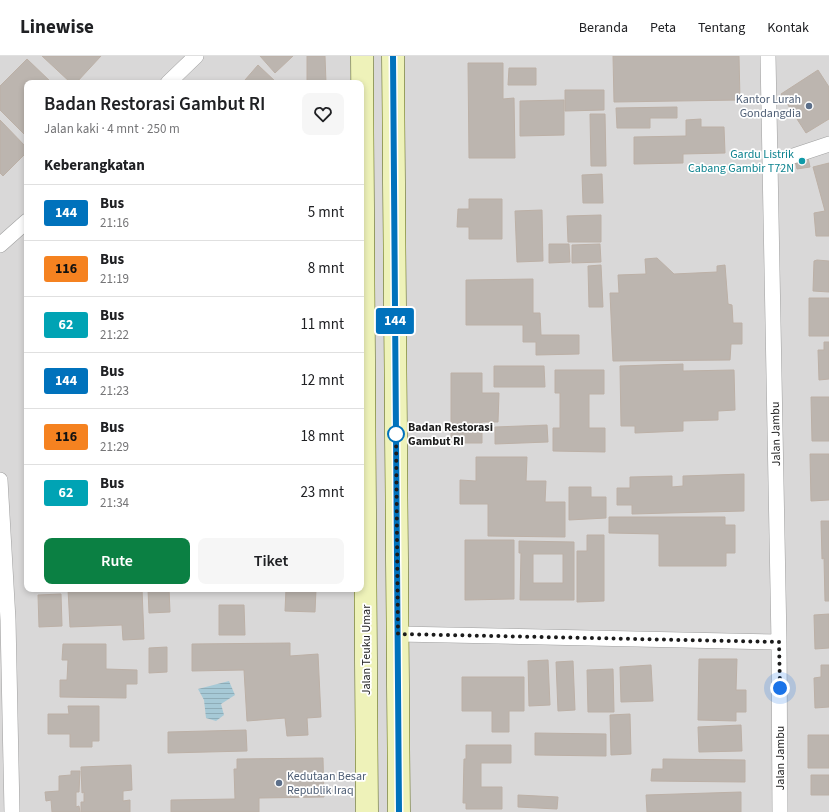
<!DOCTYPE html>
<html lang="id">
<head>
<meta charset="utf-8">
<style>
	body { margin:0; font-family:"Source Sans 3",sans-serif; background:#f6f6f6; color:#202124; height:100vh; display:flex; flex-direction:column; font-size:15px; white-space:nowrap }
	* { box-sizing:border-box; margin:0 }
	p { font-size:13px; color:#757577 }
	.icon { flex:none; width:22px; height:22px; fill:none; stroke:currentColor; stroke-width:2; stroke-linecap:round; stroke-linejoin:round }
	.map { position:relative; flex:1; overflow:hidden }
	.sheet { position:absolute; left:24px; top:24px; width:340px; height:512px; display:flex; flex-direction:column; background:#fff; border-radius:8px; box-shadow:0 2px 6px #0003 }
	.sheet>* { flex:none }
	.badge { padding:0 8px; border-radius:3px; font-size:14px; line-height:26px }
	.you { position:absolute; width:20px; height:20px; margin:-10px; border:3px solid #fff; border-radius:50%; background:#1a73e8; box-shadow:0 0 0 6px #1a73e833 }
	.map>.badge { position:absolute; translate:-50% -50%; box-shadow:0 0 0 2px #fff }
	h2 { padding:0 20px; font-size:15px; line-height:36px }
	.round { display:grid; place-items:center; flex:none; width:42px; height:42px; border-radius:8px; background:#f6f6f6 }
	.overview { display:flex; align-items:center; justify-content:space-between; height:68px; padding:0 20px }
	h1 { font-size:19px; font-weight:600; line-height:30px }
	.primary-button { display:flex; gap:8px; margin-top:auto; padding:8px 20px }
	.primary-button a { flex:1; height:46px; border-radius:8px; background:#0b8043; color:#fff; font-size:16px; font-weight:600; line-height:46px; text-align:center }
	.primary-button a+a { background:#f6f6f6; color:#202124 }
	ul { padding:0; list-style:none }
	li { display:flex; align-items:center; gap:12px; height:56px; padding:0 20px; border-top:1px solid #e0e0e0 }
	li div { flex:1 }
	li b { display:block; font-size:15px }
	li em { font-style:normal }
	li .badge { min-width:44px; font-weight:700; text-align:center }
	header { display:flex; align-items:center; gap:24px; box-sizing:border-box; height:56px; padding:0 20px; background:#fff; border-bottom:1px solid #e0e0e0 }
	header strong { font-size:19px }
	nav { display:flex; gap:22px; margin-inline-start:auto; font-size:14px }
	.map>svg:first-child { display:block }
	.residential { fill:#d9d8d8; fill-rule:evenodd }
	.water { fill:url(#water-rules) }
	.building { fill:#bcb5af; stroke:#bcb0a6; fill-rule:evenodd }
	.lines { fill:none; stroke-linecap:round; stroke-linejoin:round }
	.street-casing { stroke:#9f9f9f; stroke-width:16 }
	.secondary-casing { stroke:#5a660f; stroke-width:23 }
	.street { stroke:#fff; stroke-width:15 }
	.secondary { stroke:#eef2b9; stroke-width:22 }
	.line-casing { stroke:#fff; stroke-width:9 }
	.line { stroke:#0072bc; stroke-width:6 }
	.walk { stroke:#1b1b1b; stroke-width:4; stroke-dasharray:0 7.2 }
	.service-dot { fill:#5c6f8a; stroke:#fff; stroke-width:1.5 }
	.culture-dot { fill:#0f9aa8; stroke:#fff; stroke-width:1.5 }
	.stop-dot { fill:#fff; stroke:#0072bc; stroke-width:2 }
	.labels { text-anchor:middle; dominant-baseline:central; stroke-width:3.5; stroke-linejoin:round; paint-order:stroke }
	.service-label { font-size:12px; fill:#4e5e75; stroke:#fff; text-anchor:end }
	.culture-label { font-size:12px; fill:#0d838f; stroke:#fff; text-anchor:end }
	.stop-label { font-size:12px; font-weight:bold; fill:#1b1b1b; stroke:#fff; text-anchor:start }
	.street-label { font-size:12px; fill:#1b1b1b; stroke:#fff }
</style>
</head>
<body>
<header>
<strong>Linewise</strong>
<nav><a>Beranda</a><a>Peta</a><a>Tentang</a><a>Kontak</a></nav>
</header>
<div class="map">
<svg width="829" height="756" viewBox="0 0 829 756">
	<defs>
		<pattern id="water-rules" width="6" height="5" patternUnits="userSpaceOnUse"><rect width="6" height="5" fill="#a6c9d6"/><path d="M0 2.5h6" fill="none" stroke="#8eacb7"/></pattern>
	</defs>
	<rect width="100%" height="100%" fill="#ece9e2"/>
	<!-- residential -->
	<path class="residential" d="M0,0H829V756H0ZM27,27H361V533H27Z"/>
	<!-- water -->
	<path class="water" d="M229,625L235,639L221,648L224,659L216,665L206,662L204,644L198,633Z"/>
	<!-- building -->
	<path class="building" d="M42,0H101L76,27H71Z
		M260,0H293L275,17Z
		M307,0H325L326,27H307Z
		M613,0H739L740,44L614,46Z
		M27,3L52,27H27V75L24,78L0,54V30Z
		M468,7H503V43L514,42L515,102H469Z
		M258,9L277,27H248L245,24Z
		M509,12H536V29H508Z
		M818,14L829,31V63L806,77L781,38Z
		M565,34H604V54L565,55Z
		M564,44V79L520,80V45Z
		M677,51V62H650V72H617L616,52Z
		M590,58H605L606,110H591Z
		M701,63V71H724L725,97L683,98V107L634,108V81L686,80V64Z
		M0,64L27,92V96L3,120L0,117Z
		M807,97L810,111L797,113L794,100Z
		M829,107V180H816L814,157L825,155L813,111Z
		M602,118L603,147H583L582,119Z
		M469,143H502V183H469V171H457L458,153H469Z
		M542,154L543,205L517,206L515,155Z
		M601,159V186H568L567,160Z
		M549,188H569L570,206L549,207Z
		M600,188L601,206L572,207V189Z
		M657,202L674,218L717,216V210L725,209L728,248L732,249L733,267H742V288H731L730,304L613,305L610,237H619L618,219L646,218L645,203Z
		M817,204L829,205V236L813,235L814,205Z
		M601,209L603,251H589L588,210Z
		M533,223V257H540L541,279H579V298L536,299V286H523V269H466V224Z
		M809,242H829V280H809Z
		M824,286H829V323L819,324L818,294H824Z
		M683,308V315L734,314L735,354L718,355V364L683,365V375L635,377V370H621L620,310Z
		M494,310H544L545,331H494Z
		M555,314H604V338H589V372H605V396L553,395V372H560V337H555Z
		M451,317H482V337H499L498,366H482V387H451Z
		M811,341H829V385H812Z
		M547,369L548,386L495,388V371Z
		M810,398H829V444L811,445Z
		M476,401H527L526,425H546L545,446H565V481L488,480V448H460V424L476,425Z
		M744,418V455L632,458V449H617V432H630V421L672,420V431L683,430V420Z
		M569,431H591V441H606V462L569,464Z
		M609,461H725V469H735V497H726V510H659V478L609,477Z
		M821,465H829V545H825L824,502L822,503Z
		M587,479H604V545L577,546V495H587Z
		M465,484H514V543L465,544Z
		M519,485L574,486V544H520L521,497H519ZM533,498H563V527H533Z
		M68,533H142L144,583L123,584L122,569L70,571Z
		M148,533H169L170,556L149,557Z
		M286,533H316L315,556L285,555Z
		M61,538L62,570L39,571L38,539Z
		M219,549H244L245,579H219Z
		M829,558V592L815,593L814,559Z
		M290,587V600L318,598L321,661L307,662L308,679L287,680L285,662L247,665L244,614L192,615V588Z
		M63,588H106V613L137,614V628H126V642L60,641V624H67L68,604H62Z
		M167,591V616L149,617V592Z
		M699,603H737L736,634H746V656H736V665L698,664Z
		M548,604L550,649L529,650L528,605Z
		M573,605L575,654L558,655L556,606Z
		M651,609L653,645L621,646L620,611Z
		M821,609H829V651L815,652L814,622L821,621Z
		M613,613L614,656H588L587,614Z
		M462,621H524V655H509V676H492V655H462Z
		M68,650H99V685H92V691H70V678H48V658H69Z
		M630,658L631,698L611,699L610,659Z
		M741,669L742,695L699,696L698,671Z
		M246,674L247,695L168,697V676Z
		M535,677L606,678V700L535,699Z
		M808,679H829V712H808Z
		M466,689H511V707H481V731H502V753H466V747H463L464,703H466Z
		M323,702L324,741L259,742V756H171V744L235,743L234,713H237V703Z
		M663,703L745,704V726L651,725L652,713H663Z
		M131,709L132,734L123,735V745L130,744V756H81V746H84V736L82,737L81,711Z
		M71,715H80L79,736H76V751L79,750L80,756H52L51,744L46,745L45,736L59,735V720L71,719Z
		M811,719H829V739H811Z
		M741,736V756H647L646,739Z
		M518,739L558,741L557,753L518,751Z"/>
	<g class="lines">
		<defs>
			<path id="street" d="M768,0L779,586L780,756
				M168,27L196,0
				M772,107L829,88
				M0,189L27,165
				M0,424L8,564L12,756
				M398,578L779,586"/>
			<path id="secondary" d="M362,0L367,756
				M393,0L399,756"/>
		</defs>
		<!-- street casing -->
		<use href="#street" class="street-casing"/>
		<!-- secondary casing -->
		<use href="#secondary" class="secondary-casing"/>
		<!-- street -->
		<use href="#street" class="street"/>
		<!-- secondary -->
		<use href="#secondary" class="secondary"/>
	</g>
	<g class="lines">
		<defs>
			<path id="line" d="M393,0L399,756"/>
		</defs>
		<!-- line casing -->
		<use href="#line" class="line-casing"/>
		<!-- line -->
		<use href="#line" class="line"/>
		<!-- walk -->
		<path class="walk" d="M396,378V377L398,578L779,586L780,632"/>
	</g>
	<!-- markers -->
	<g class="service-dot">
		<circle cx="809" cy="50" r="4"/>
		<circle cx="279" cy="727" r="4"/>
	</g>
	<circle class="culture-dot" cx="802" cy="105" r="4"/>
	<circle class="stop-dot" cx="396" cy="378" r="8"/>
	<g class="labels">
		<!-- service labels -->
		<g class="service-label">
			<text x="801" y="43">Kantor Lurah<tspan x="801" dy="14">Gondangdia</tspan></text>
			<text x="287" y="720" text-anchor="start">Kedutaan Besar<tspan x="287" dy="14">Republik Iraq</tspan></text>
		</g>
		<!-- culture labels -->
		<g class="culture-label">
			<text x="794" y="98">Gardu Listrik<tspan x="794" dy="14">Cabang Gambir T72N</tspan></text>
		</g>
		<!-- stop labels -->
		<g class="stop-label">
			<text x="408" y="371">Badan Restorasi<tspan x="408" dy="14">Gambut RI</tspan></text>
		</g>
		<!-- street labels -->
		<g class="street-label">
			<text transform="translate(776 378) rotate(-91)">Jalan Jambu</text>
			<text transform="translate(366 594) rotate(-90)">Jalan Teuku Umar</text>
			<text transform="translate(780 702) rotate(-90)">Jalan Jambu</text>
		</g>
	</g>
</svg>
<div class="you" style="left:780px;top:632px"></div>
<b class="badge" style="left:395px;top:265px;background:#0072bc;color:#fff">144</b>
<section class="sheet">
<div class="overview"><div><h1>Badan Restorasi Gambut RI</h1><p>Jalan kaki · 4 mnt · 250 m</p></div><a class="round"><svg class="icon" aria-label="heart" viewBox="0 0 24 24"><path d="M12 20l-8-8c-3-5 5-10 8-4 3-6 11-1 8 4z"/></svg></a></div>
<h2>Keberangkatan</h2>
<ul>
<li><span class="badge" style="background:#0072bc;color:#fff">144</span><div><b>Bus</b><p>21:16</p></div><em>5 mnt</em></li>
<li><span class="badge" style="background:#f58220;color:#111">116</span><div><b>Bus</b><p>21:19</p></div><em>8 mnt</em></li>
<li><span class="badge" style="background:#00a3b4;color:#fff">62</span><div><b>Bus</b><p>21:22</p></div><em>11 mnt</em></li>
<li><span class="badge" style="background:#0072bc;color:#fff">144</span><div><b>Bus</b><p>21:23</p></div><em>12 mnt</em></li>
<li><span class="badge" style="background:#f58220;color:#111">116</span><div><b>Bus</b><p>21:29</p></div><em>18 mnt</em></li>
<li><span class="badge" style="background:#00a3b4;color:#fff">62</span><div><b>Bus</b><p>21:34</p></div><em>23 mnt</em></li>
</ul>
<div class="primary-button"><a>Rute</a><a>Tiket</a></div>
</section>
</div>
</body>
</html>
